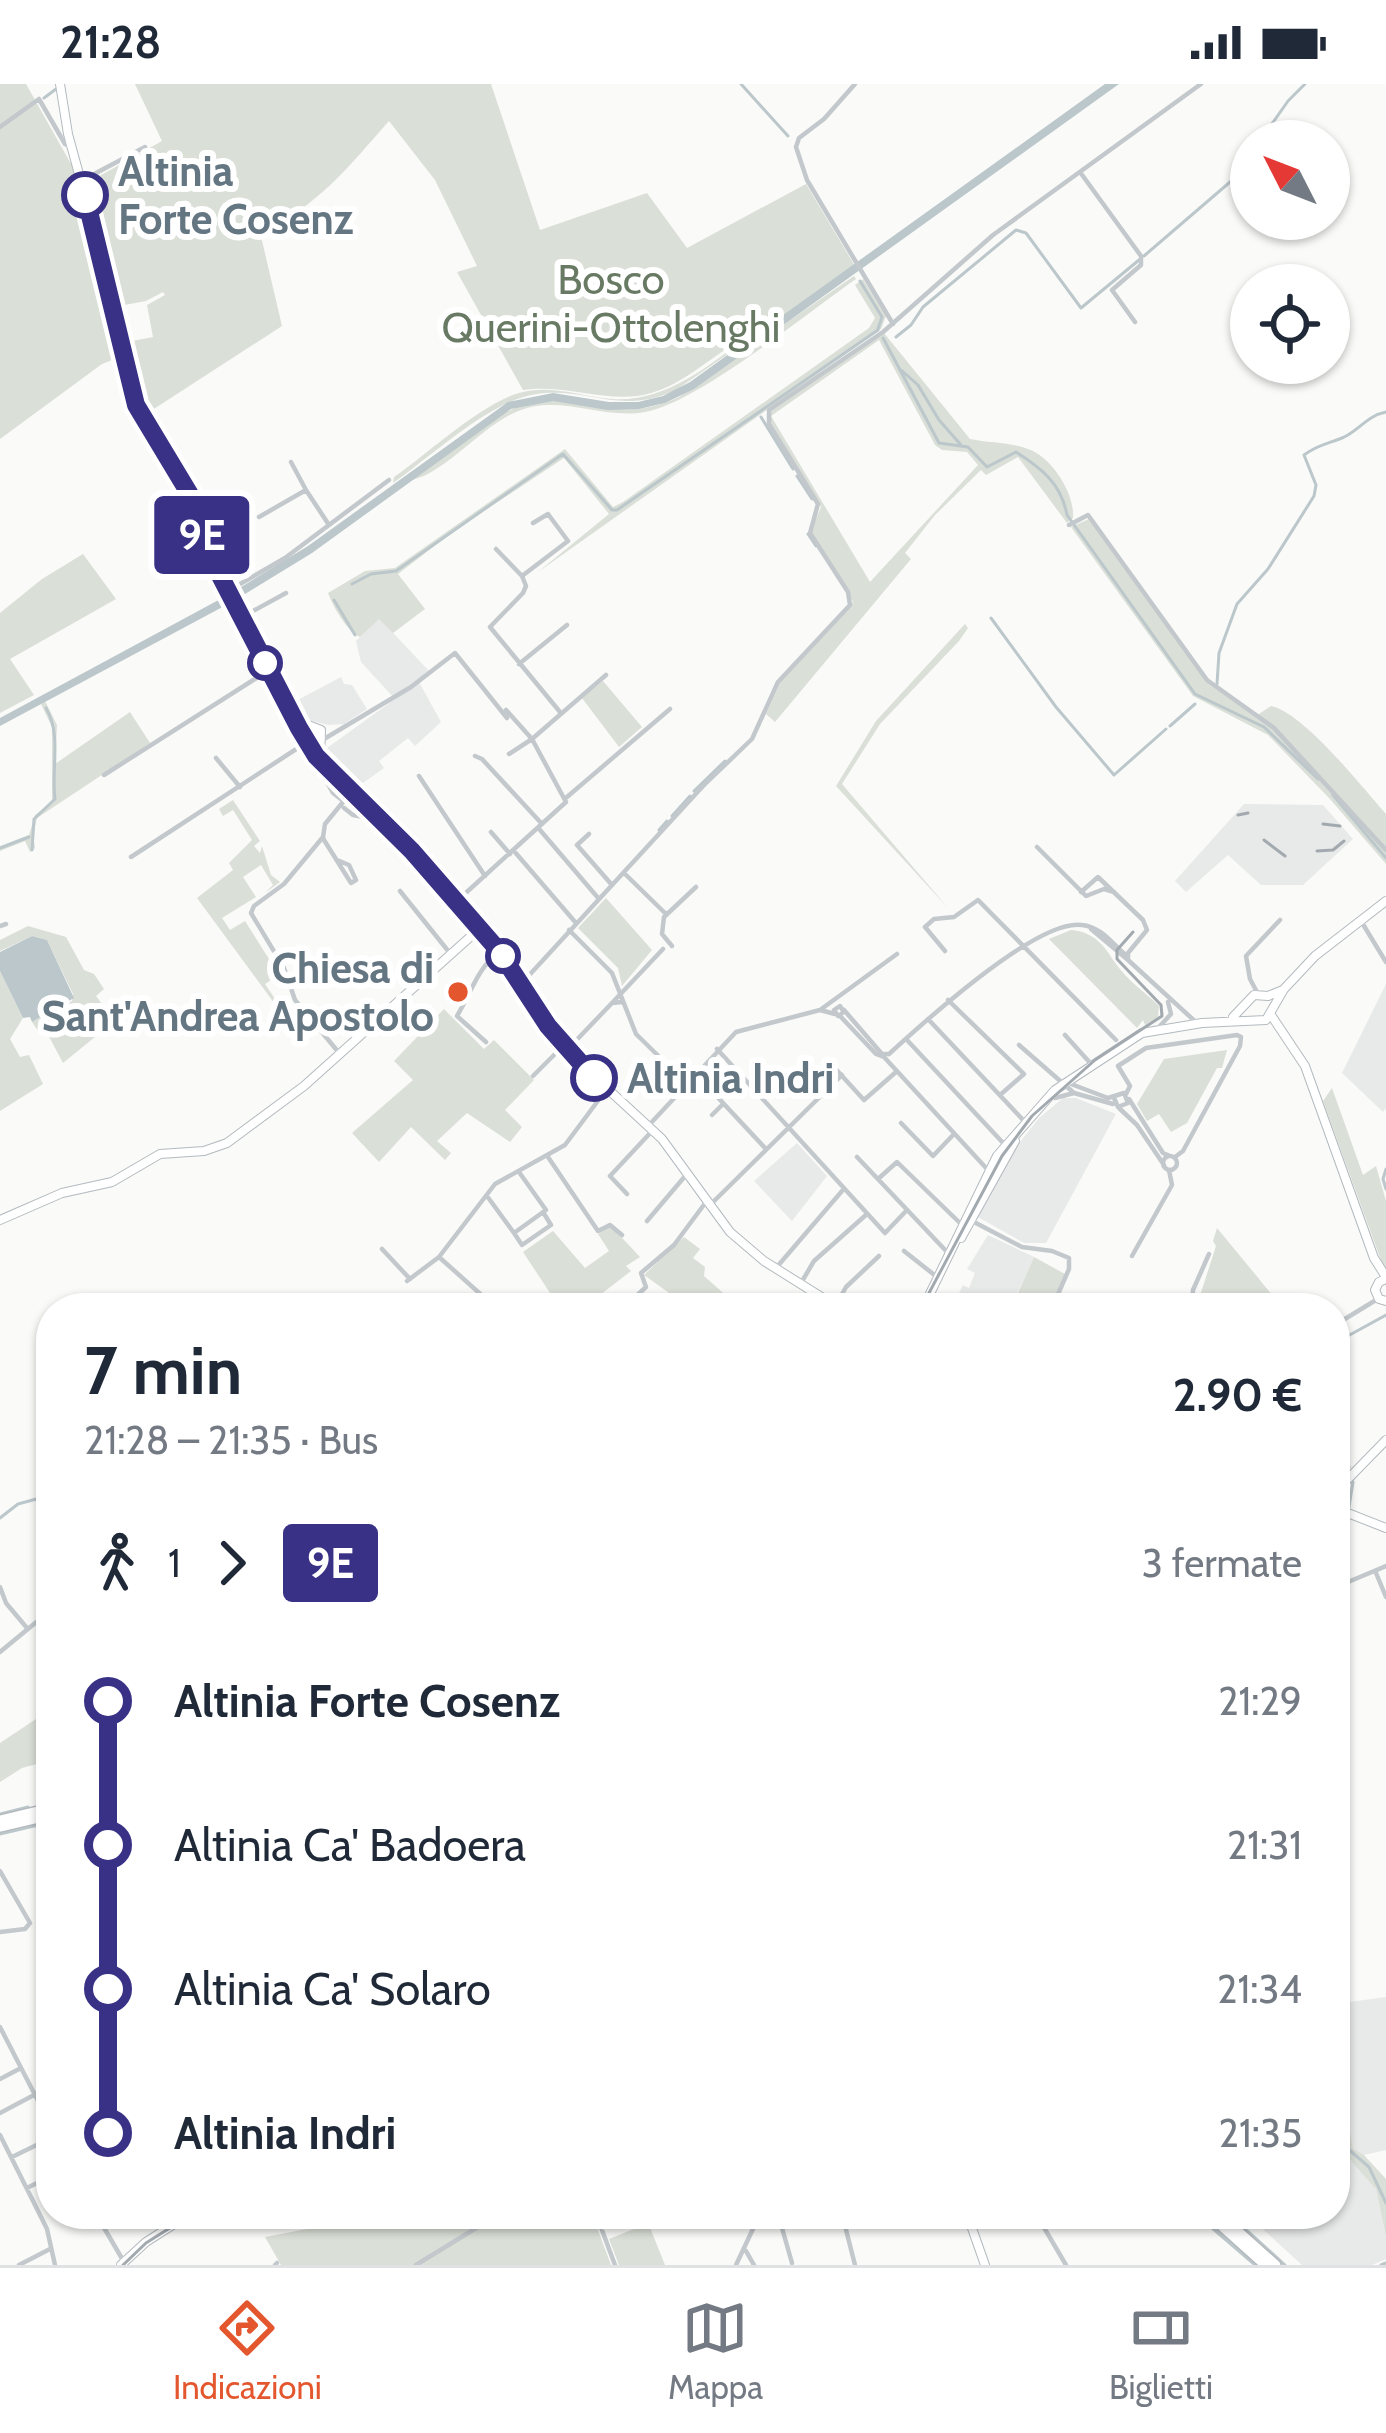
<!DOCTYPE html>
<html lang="it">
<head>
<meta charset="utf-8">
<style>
	body { margin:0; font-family:Cabin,sans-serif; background:#f6f6f7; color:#1f2937; height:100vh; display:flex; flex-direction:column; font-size:45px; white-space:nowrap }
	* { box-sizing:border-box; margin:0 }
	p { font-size:39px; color:#747a83 }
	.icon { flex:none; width:66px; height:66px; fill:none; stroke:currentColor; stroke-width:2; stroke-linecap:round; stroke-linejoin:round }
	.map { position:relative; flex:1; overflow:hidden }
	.drawer { position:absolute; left:36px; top:1209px; width:1314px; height:936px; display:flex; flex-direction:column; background:#fff; border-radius:48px; box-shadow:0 3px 9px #0004 }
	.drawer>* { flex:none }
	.badge { padding:0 24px; border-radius:9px; font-size:42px; line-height:78px }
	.needle { width:78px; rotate:312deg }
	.tools { position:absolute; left:1230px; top:36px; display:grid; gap:24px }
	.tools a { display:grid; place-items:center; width:120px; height:120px; border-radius:50%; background:#fff; box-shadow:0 3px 9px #0004; font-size:60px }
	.map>.badge { position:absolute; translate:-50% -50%; box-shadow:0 0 0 6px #fff }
	.legs { display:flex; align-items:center; gap:18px; height:132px; padding:0 48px; font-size:39px }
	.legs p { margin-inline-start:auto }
	.headline { display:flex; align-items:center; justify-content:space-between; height:204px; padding:0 48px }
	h1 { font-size:66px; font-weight:700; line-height:90px }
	ul { padding:0 48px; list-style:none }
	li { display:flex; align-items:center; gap:42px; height:144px; font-size:45px }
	li i { display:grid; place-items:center; width:18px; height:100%; margin:0 15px; background:currentColor }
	li i::after { content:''; width:30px; height:30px; margin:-15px; border:9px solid; border-radius:50%; background:#fff }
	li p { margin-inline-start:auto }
	li:first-child i { background:linear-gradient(#0000 50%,currentColor 0) }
	li:last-child i { background:linear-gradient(currentColor 50%,#0000 0) }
	.status { display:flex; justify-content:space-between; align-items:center; height:84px; padding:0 60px; background:#fff; direction:ltr }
	.status svg { height:33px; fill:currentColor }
	.menu { display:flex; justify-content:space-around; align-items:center; height:168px; border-top:3px solid #e0e1e3; background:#fff; font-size:33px; color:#747a83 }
	.menu a { display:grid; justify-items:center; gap:6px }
	.menu .selected { color:#e4572e }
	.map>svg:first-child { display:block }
	.built { fill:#e8e9e9 }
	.green { fill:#dadfd7; fill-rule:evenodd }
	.water { fill:#bbc7cb }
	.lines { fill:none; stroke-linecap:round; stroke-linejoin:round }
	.stream { stroke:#bbc7cb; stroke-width:3 }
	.secondary-casing { stroke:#b3babf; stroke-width:10 }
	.primary-casing { stroke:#b5babe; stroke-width:12 }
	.street { stroke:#c3c8cc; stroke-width:4.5 }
	.secondary { stroke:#fff; stroke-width:8 }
	.primary { stroke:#fff; stroke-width:9 }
	.tram { stroke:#a2aab0; stroke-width:3 }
	.line-1-casing { stroke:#fff; stroke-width:27 }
	.line-1 { stroke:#393185; stroke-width:18 }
	.stop-1-dot { fill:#fff; stroke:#393185; stroke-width:6 }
	.poi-dot { fill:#e4572e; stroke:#fff; stroke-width:4.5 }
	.labels { text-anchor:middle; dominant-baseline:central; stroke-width:12; stroke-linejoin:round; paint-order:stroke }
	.stop-label { font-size:42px; font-weight:bold; fill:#657683; stroke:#fff; text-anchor:start }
	.park-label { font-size:42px; fill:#687a64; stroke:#fff }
	.poi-label { font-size:42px; font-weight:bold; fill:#657683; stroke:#fff; text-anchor:end }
</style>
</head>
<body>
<div class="status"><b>21:28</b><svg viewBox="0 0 49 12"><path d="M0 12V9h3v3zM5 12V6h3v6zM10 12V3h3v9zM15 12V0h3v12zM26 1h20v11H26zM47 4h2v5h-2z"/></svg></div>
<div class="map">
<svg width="1386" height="2181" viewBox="0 0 1386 2181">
	<rect width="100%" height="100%" fill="#fafaf8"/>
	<!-- built -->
	<path class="built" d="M379,534L430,588L419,598L441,638L415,662L408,654L379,677L384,684L356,704L320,669L395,615L361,578L356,557Z
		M341,593L344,600L352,601L367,625L344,640L328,641L301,634L292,621L294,618Z
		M1244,720L1323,721L1353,755L1303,801H1261L1228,771L1186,808L1175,797Z
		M1386,900V1024L1383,1028L1342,989Z
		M1063,1014H1076L1116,1030L1046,1159H1024L978,1133L1013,1067L1039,1034Z
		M797,1059L827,1092L792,1137L754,1097Z
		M988,1151L1034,1173L1010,1224H959L953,1221L963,1201L969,1204L975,1189L967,1185Z
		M1386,1913V2066L1364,2071L1353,2066L1335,1951V1920Z
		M1348,2075L1362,2084L1376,2105L1386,2153V2175L1372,2181H1302L1254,2137L1265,2130H1335V2083Z"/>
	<!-- green -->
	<path class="green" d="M0,0H26L75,87L120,273L102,280L0,355Z
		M135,0H491L540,146L647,109L687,164L806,100L855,182L676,306C619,332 589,303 537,310C490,316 432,372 393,399L394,393C429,369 479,321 519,309C551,300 579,312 612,315C662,319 707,284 745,254C709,272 679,307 637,312C598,316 562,300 523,306L457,188L477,182L435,96L389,37C350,81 316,125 260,148L282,242L143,332L131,299L117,231L121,230L127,258L153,253L147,221L165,211L163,208L146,217L119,222L87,99L162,57Z
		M854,192L856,195C807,229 697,319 645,328C601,336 559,309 516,328C481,343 445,389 412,396C446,371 497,322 540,317C594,311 618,341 679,313Z
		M863,195L886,232L881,245L538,488L609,430L564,374L454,447L398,490L425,525L393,549L379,535L360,553C346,546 334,524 328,509L365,487L395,484L565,365L613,423L623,418L869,244L875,234L855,201Z
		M884,249L970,355C989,359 1010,358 1028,365C1052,373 1075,410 1073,434L1067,439L1018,373L986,391L981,386L935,431L905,469L911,475L775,638L766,630L782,595L853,518L811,447L821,423L768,334L772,326ZM879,256L935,361L942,366L967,368L978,381L870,498L771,332Z
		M1089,435L1207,598L1256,632L1271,622C1304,629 1362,703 1386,730V780L1330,715L1268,651L1193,612L1071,443Z
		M83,470L116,515L10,575L34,611L0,629V529L42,495Z
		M965,540L968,544L959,557L880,640L842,700L948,824L836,702L876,637Z
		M603,597L642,643L619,663L582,614Z
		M45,617L57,641L55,680L130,628L150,659L37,734L33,752L35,764L30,768L25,757L0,767V762L29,751L35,731L52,718V643L41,620Z
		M233,716L260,757L254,762L260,769L262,762L271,791L280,798L265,809L273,801L261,781L243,793L256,813L222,834L230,846L245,837L279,891L265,900L279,921L287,917L290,920L280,927L197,814L233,786L229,779L252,756L233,726L223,732L219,725Z
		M606,814L652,866L622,902L618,884L578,844Z
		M28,842L66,853L84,886L94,890L104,905L96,912L105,924L99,930L106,944L63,979L45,945L38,947L32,938L72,917L73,910L47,856L32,852L0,867V856Z
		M1071,846C1095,848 1104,862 1116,880C1127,896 1146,909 1159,922L1158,933L1145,941L1143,936L1137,944L1049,855Z
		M0,887L23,934L10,955L20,973L29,971L43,1000L0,1027Z
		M444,925L484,965L494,956L534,996L505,1026L522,1043L510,1058L467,1029L437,1057L451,1069L445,1076L411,1043L379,1078L352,1049L413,996L394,977Z
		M1227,966L1222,984H1217L1187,1039L1171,1048L1159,1030L1147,1037L1137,1020L1164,975Z
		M1332,1004L1363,1091L1376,1082L1386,1117V1190L1323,1017Z
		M610,1141L640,1173L626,1182L631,1187L583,1224H560L523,1168L553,1147L585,1184L609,1167L598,1150Z
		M1217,1144L1283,1224H1196L1216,1162L1213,1157Z
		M684,1153L700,1165L693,1174L705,1183L704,1192L730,1215L721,1224H690L644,1191Z
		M1034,1173L1065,1190L1052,1224H1011Z
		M51,1625V1690L37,1680L22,1684L0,1698V1659Z
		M1335,1951L1353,2065L1364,2071L1386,2095V2153L1376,2105L1344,2069L1335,2009Z
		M342,2130H592L611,2181H281L265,2153L317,2143Z
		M671,2130H680L649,2141L665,2181H619L609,2155Z"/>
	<!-- water -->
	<path class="water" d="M1105,0H1119L694,305L665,319L639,325L608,326L553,317L511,325L312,469L237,515L233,508L308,462L508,318L553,309L609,318H638L663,312L690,298Z
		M226,512L230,519L0,642V634Z
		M32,852L47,856L74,914L32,938L30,933L23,934L0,887V868Z"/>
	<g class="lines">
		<!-- stream -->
		<path class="stream" d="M741,0L788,52
			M44,14L56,5
			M1260,57L1288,17L1305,0
			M1144,172L1251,80
			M860,197L882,233L878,245
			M896,253L911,241L923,223L1016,146L1026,149L1081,224L1139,176
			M883,254L939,359L968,363L987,383L1016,368C1041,384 1061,399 1067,431L1195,610L1264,643L1318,695
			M901,286L918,301L939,336L961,361
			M761,333L793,385
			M797,392L812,415
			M808,450L816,462
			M352,500L371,490L396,487L563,370L612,426H617L878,246
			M334,516L355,551
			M991,534L1056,623L1114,691L1166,645
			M1217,600L1219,569L1237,520L1268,485L1314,412L1316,401L1304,371C1317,361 1327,360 1342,354C1359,347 1366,332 1386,328
			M1170,642L1195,620
			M694,707L725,677
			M1333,711L1386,774
			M672,732L690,712
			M659,746L667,737
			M0,764L29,753
			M32,766L34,735L55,715C51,685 62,651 46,624
			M1386,1085L1383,1095L1386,1105
			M1335,1259L1386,1231
			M1336,1356L1349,1383
			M1349,1423L1353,1398
			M0,1434L18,1420L51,1411
			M1335,1555L1340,1571L1335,1610
			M0,1730L28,1723
			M0,1750L51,1738
			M1335,1978L1347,2064L1369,2083L1386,2119
			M1196,2130L1255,2181
			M1229,2130L1285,2181
			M1381,2181L1386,2179"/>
		<defs>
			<path id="secondary" d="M60,0L68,50L103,178L132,310L151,351L192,414L212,476L307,658L412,767L499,867L572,972L662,1055L730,1148L764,1177L839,1224
				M295,636L321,646L320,673
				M1271,931L1305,982L1374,1174L1386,1193
				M1233,933L1254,911L1268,912L1283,906
				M0,1136L62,1109L112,1098L160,1070L204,1067L227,1059L304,1002L479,845
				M961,1154L1015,1057
				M1386,1195L1379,1198L1375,1206L1379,1215L1386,1217
				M923,1224L997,1072L1055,1006L1142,949L1202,939L1266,936L1284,905L1315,872L1386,817
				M1335,1416L1347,1396L1386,1356
				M1335,1424L1386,1444
				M967,2130L985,2181
				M121,2181L146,2158L190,2130"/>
			<path id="primary" d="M0,1736L51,1724
				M0,1743L51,1731
				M1208,2130L1265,2181
				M1219,2130L1276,2181"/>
		</defs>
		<!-- secondary casing -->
		<use href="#secondary" class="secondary-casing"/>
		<!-- primary casing -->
		<use href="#primary" class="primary-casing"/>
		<!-- street -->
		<path class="street" d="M855,0L824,35L799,54L796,63L807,96L893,240
			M0,43L39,15L65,60L71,63
			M1080,88L1141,172V181L1112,206L1135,238
			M81,97L145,63
			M306,406L329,441
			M259,433L306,406L291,378
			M533,439L548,430L568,457L522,492L526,502L523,509L490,543L560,628
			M1069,441L1088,431L1207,596L1274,644L1386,766
			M496,465L522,492
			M228,507L285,474L389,396
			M242,533L286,509
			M519,580L567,541
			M506,626L532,655L509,670
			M324,655L411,603L455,569L507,634
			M310,668L333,709L342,716
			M475,672L482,675L542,740
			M216,674L240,703
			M104,691L269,586
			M419,692L485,792
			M567,713L670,625
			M344,724L353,731L378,736
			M540,746L599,815
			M491,748L510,770
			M589,750L577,761L612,801
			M323,753L324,756L351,799L356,796L349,781L337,776
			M1037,763L1086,812L1104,805L1114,808
			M514,767L576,839
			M131,773L307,658
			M624,789L666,830
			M400,807L449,868
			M1081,808L1098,793L1143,836L1147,846L1128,869V876L1198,940
			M458,816L566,718L532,655L606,591
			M1361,837L1386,878
			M0,842L6,840
			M1091,845L1128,876
			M569,846L612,889L636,950L687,1000
			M672,862L662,850L664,833L696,803
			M945,867L925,843L934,835L954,833L978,816L1116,956
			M522,899L704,701L752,655L778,598L850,521L848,508L810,449L818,420L769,340V326L883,248L993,151L1201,0
			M1258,910L1250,895L1246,872L1280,836
			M948,916L1024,990L1000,1011
			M622,918L612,919L663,865
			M840,922L844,928L838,932L834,926Z
			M820,926L897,870
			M844,926L882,970H889
			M840,932L876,970L884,973
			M928,935L1025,1038
			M1160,942L1171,930L1168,918
			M1065,951L1092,981
			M907,956L1005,1061
			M486,958L457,932C472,907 476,887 499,867
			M1019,961L1074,1009
			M717,965L885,1149L907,1126
			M567,966L612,919
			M340,970L295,916L284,884L251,829L254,822L284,800L323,753L325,740L352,707
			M889,970C924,938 1038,834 1082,841C1102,843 1113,861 1127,872
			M884,973L987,1085
			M832,981L864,1016L896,988
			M696,990L766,1065
			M533,992L563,962
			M799,997L816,1014
			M1071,1000L1108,1014L1124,1009L1128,1019L1118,1023L1114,1014
			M1126,1010L1130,1002L1118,982L1146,964L1237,951L1241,953L1240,962L1183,1067L1175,1073
			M1055,1014L1074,1009L1113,1020
			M1129,1015L1163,1069L1170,1072
			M1119,1024L1137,1041L1164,1081
			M712,1031L723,1020
			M901,1039L933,1072L954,1050
			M650,1040L736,948L820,926L835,930
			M1163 1079a7 7 0 1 1 14 0a7 7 0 1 1-14 0Z
			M548,1073L598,1147L610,1141L622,1151
			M857,1073L948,1169
			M878,1095L897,1078L961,1140
			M627,1110L610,1092L653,1046
			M487,1112L514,1149L546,1126L519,1088
			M710,1121L842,991
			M647,1137L686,1091
			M972,1137L1022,1163L1052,1167L1069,1174V1185L1052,1224
			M514,1149L522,1161L551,1141L543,1128
			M382,1165L410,1195
			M904,1167L937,1193
			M1132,1172L1172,1101L1169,1086
			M439,1173L496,1224
			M776,1184L842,1107
			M407,1197L439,1173L495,1100L565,1061L606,1006
			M801,1199L814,1177L867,1130
			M836,1221L846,1203L879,1172
			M643,1224L633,1215L646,1203L641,1189L674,1161L706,1118
			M794,1224L810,1206
			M1191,1224L1193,1206L1209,1170
			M1335,1241L1376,1216
			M1335,1451L1348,1436
			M1376,1489L1386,1513
			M1348,1498L1386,1482
			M0,1503L6,1519L27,1544
			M0,1568L51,1526
			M0,1787L30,1839L25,1845L0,1848
			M0,1943L51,2042
			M0,1995L21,1984
			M0,2029L51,2002
			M0,2051L47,2145L55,2181
			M12,2073L51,2054
			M27,2104L51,2092
			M96,2130L124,2178
			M289,2130L291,2133
			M323,2130L328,2137
			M596,2130L615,2181
			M649,2130L652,2136
			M778,2130L792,2179
			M842,2130L855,2181
			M1036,2130L1066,2181
			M601,2144L640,2130
			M746,2167L754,2181
			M19,2181L50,2165
			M275,2181L277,2179
			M416,2181L499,2130
			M736,2181L760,2130"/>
		<!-- secondary -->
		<use href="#secondary" class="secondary"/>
		<!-- primary -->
		<use href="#primary" class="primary"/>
		<!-- tram -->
		<path class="tram" d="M1238,731L1248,729
			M1323,740L1340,742
			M1264,756L1285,772
			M1317,767L1333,766L1344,757
			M921,1224L1002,1072L1032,1032L1095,976L1162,932L1161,921L1117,875V866L1133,848
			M123,2181L146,2159L192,2130"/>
	</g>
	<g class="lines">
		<defs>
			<path id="line-1" d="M85,111L136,321L192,414L212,476L299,644L316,672L412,767L499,867L548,942L594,994"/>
		</defs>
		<!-- line-1 casing -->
		<use href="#line-1" class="line-1-casing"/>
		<!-- line-1 -->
		<use href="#line-1" class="line-1"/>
	</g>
	<!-- markers -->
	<g class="stop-1-dot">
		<circle cx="85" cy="111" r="21"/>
		<circle cx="265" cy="579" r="15"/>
		<circle cx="503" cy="872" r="15"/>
		<circle cx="594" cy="994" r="21"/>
	</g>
	<circle class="poi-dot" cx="458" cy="908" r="12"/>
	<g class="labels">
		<!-- stop labels -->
		<g class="stop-label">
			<text x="118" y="87">Altinia<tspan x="118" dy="48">Forte Cosenz</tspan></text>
			<text x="627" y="994">Altinia Indri</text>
		</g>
		<!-- park labels -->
		<g class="park-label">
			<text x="611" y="195">Bosco<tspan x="611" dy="48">Querini-Ottolenghi</tspan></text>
		</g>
		<!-- poi labels -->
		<g class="poi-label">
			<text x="434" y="884">Chiesa di<tspan x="434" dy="48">Sant'Andrea Apostolo</tspan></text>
		</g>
	</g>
</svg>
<div class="tools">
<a><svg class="needle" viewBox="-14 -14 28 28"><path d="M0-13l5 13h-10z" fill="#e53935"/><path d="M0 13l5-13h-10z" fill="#747a83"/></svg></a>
<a><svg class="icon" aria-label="locate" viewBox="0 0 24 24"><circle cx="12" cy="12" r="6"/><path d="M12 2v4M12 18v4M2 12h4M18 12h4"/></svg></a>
</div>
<b class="badge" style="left:202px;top:451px;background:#393185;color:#fff">9E</b>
<section class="drawer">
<div class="headline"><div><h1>7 min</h1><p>21:28 – 21:35 · Bus</p></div><b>2.90 €</b></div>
<div class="legs"><svg class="icon" aria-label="walk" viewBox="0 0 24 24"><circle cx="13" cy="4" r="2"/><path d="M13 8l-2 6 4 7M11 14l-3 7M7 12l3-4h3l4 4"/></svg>1<svg class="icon" aria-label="forward" viewBox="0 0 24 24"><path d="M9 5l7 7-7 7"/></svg><b class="badge" style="background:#393185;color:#fff">9E</b><p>3 fermate</p></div>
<ul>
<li><i style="color:#393185"></i><b>Altinia Forte Cosenz</b><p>21:29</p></li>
<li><i style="color:#393185"></i><span>Altinia Ca' Badoera</span><p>21:31</p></li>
<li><i style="color:#393185"></i><span>Altinia Ca' Solaro</span><p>21:34</p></li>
<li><i style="color:#393185"></i><b>Altinia Indri</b><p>21:35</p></li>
</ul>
</section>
</div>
<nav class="menu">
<a class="selected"><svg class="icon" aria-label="directions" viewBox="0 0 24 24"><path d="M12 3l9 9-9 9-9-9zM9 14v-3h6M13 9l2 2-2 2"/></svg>Indicazioni</a>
<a><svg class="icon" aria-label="map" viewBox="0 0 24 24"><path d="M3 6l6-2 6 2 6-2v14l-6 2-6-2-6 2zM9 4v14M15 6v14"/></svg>Mappa</a>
<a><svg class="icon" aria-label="tickets" viewBox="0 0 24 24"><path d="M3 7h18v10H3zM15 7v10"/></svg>Biglietti</a>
</nav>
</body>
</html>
